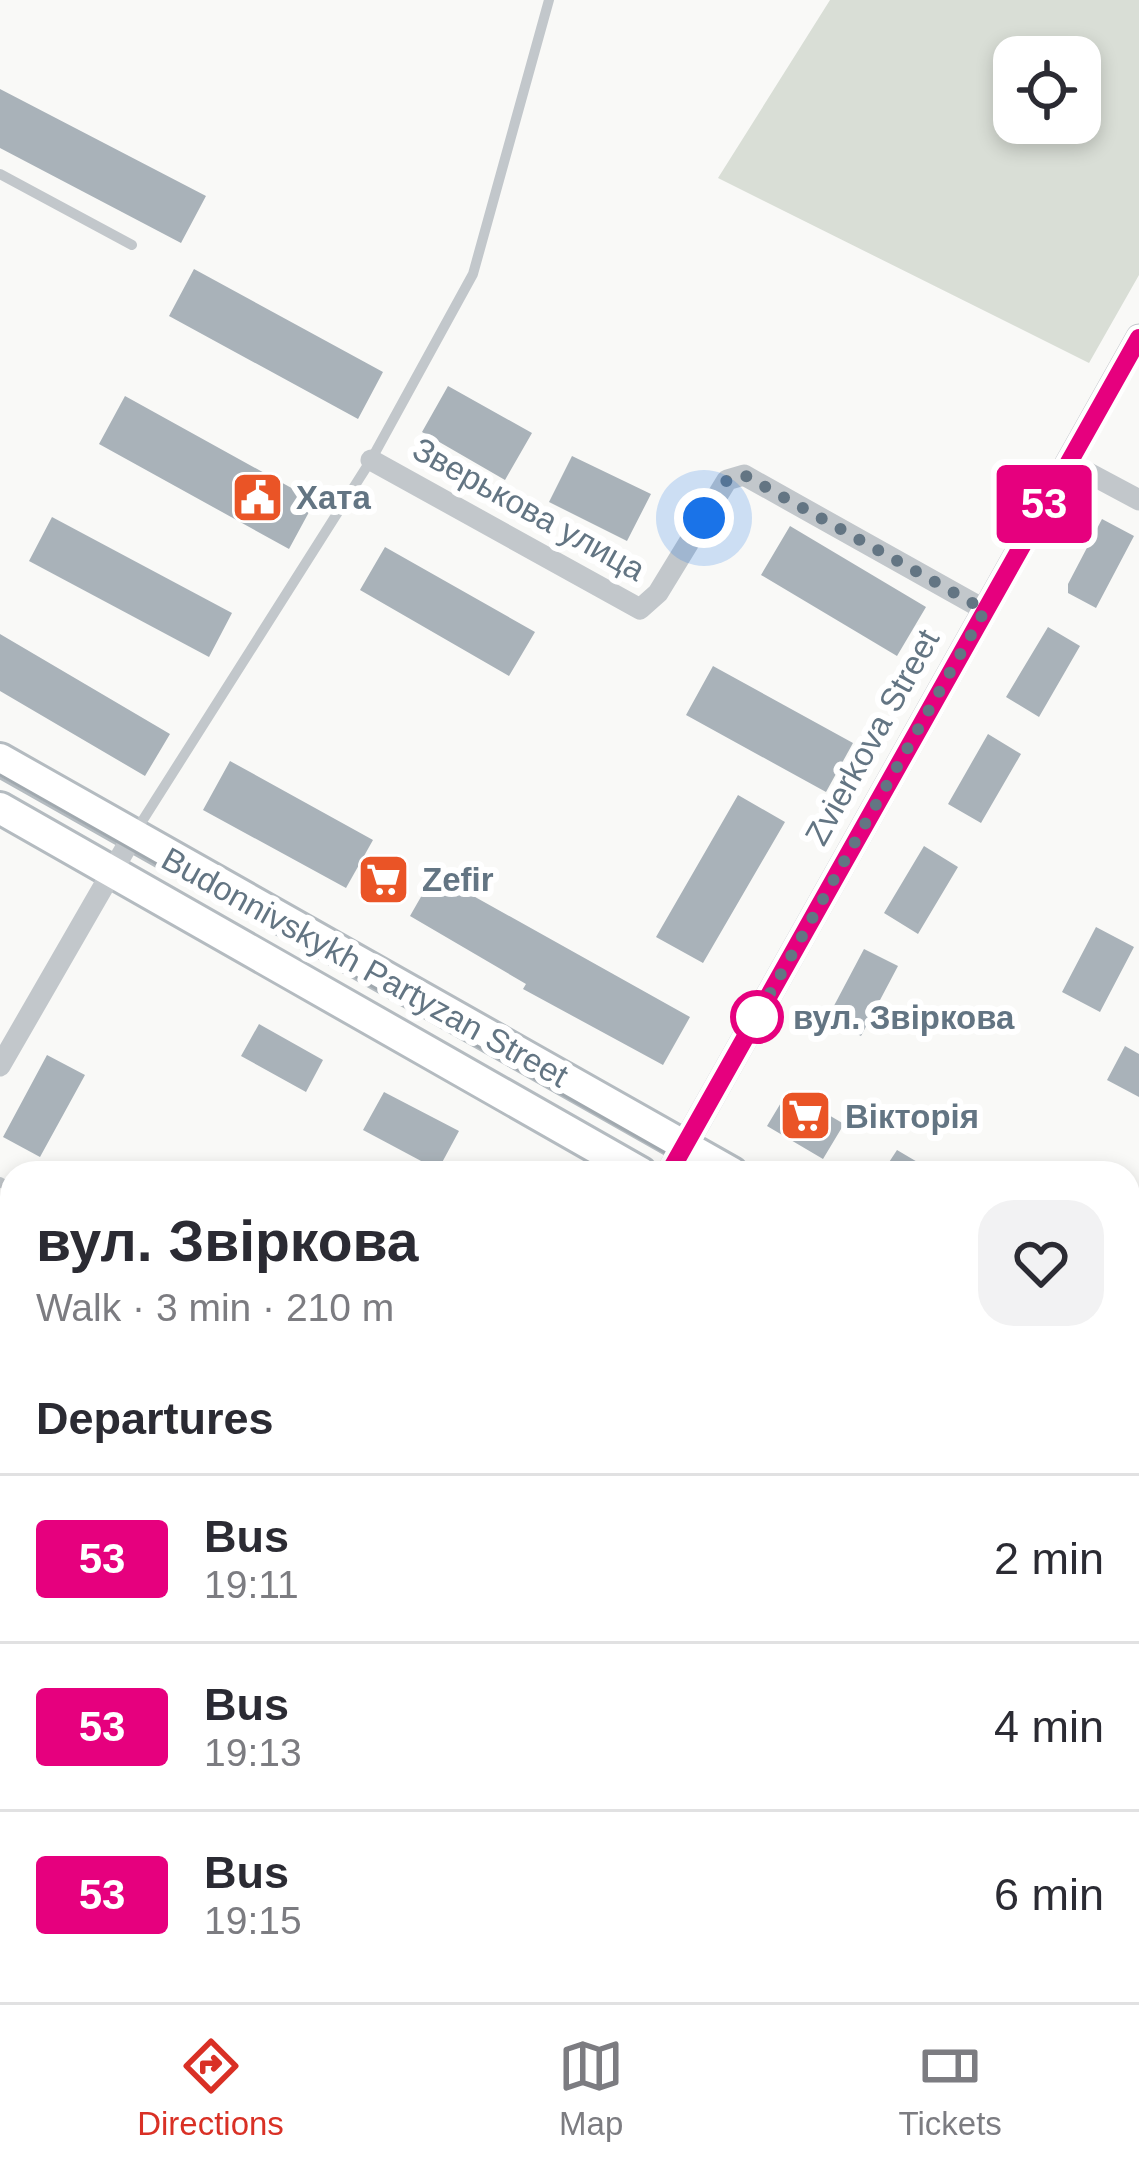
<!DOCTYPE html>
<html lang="en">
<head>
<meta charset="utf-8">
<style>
	body { margin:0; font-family:Helvetica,sans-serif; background:#f2f2f3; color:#2b2b33; height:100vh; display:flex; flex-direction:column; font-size:45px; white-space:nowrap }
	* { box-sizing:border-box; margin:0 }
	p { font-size:39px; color:#7c7c81 }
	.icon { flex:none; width:66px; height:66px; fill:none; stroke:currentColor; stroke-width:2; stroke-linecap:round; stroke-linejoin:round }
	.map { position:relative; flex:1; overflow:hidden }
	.side { position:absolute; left:0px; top:1161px; width:1140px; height:843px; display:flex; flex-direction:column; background:#fff; border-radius:36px 36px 0 0; box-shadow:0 6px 18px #0003 }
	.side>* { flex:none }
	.badge { padding:0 24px; border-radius:9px; font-size:42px; line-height:78px }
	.buttons { position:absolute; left:993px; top:36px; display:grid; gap:24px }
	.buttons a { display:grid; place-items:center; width:108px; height:108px; border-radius:24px; background:#fff; box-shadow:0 6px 18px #0003; font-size:60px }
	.you { position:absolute; width:60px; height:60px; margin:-30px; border:9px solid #fff; border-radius:50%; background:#1a73e8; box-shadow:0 0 0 18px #1a73e833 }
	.map>.badge { position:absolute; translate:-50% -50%; box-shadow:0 0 0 6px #fff }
	h2 { padding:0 36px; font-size:45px; line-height:108px }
	.round { display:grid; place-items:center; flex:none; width:126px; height:126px; border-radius:36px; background:#f2f2f3 }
	.summary { display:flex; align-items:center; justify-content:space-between; height:204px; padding:0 36px }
	h1 { font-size:57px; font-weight:700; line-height:90px }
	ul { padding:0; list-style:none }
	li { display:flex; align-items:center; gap:36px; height:168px; padding:0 36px; border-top:3px solid #e1e1e2 }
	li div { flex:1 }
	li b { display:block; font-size:45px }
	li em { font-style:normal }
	li .badge { min-width:132px; font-weight:700; text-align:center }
	.tab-bar { display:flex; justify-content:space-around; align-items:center; height:168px; border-top:3px solid #e1e1e2; background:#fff; font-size:33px; color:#7c7c81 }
	.tab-bar a { display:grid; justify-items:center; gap:6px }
	.tab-bar .current { color:#d93025 }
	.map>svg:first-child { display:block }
	.green { fill:#d9ded6; fill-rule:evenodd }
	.building { fill:#a9b2b9 }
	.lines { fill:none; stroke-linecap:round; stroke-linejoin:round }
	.secondary-casing { stroke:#b4bbc0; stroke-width:36 }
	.service { stroke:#c2c7cb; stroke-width:10 }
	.minor { stroke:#c2c7cb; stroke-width:21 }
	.tertiary { stroke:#c2c7cb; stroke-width:27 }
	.secondary { stroke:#fff; stroke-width:30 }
	.tram { stroke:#a1a9af; stroke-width:3 }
	.line-casing { stroke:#fff; stroke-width:27 }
	.line { stroke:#e6007e; stroke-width:18 }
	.walk { stroke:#637583; stroke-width:12; stroke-dasharray:0 21.6 }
	.stop-dot { fill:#fff; stroke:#e6007e; stroke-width:6 }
	.labels { text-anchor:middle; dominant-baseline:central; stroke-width:12; stroke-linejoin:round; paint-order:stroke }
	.poi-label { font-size:33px; font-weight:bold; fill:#637583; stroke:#fff; text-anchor:start }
	.street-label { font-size:33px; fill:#637583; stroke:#fff }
	.stop-label { font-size:33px; font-weight:bold; fill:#637583; stroke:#fff; text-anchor:start }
</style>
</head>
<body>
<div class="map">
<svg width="1139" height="2002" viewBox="0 0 1139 2002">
	<rect width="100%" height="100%" fill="#f9f9f7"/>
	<!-- green -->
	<path class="green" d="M830,0H1139V275L1089,363L718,178ZM1014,57H1080V123H1014Z"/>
	<!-- building -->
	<path class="building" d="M0,89L206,196L181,243L0,148Z
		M194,269L383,372L358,419L169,316Z
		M448,386L532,433L505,480L422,432Z
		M125,396L315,501L289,549L99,444Z
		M572,456L651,494L627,541L549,502Z
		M52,517L232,613L209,657L29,561Z
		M1102,519L1134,536L1096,608L1068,593V584Z
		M790,526L926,607L897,656L761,575Z
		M385,547L535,632L509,676L360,590Z
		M1048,627L1080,646L1039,717L1006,697Z
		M0,634L170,734L145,776L0,691Z
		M713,666L853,743L826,792L686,715Z
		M988,734L1021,754L981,823L948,804Z
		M230,761L373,840L346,888L203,810Z
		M738,795L785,822L703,963L656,937Z
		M924,846L958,867L918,934L884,913Z
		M434,874L690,1017L663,1065L523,989L526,984L410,916Z
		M1096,927L1134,947L1100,1012L1062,992Z
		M864,949L898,966L861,1036L827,1019Z
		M259,1024L323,1060L306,1092L241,1056Z
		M1125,1046L1139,1054V1097L1107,1080Z
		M47,1055L85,1075L40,1157L3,1137Z
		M788,1091L844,1124L823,1159L767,1126Z
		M384,1092L459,1131L438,1170L363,1130Z
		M897,1150L936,1173H882Z"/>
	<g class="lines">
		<defs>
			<path id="secondary" d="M0,759L732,1173
				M0,808L641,1173
				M1128,1395L1139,1402
				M1128,1440L1139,1446"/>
		</defs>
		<!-- secondary casing -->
		<use href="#secondary" class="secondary-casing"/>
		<!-- service -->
		<path class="service" d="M0,174L132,245
			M134,834L371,460L473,274L549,0
			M0,1182L12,1189
			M40,2002L45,1992"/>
		<!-- minor -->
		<path class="minor" d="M371,460L640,609L658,593L727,480L744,475L985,610
			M1068,462L1139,500
			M0,1066L132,837
			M0,1783L12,1789
			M1128,1972L1139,1949
			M404,1992L424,2002
			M1112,2002L1118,1992"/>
		<!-- tertiary -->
		<path class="tertiary" d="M669,1173L1139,337
			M204,2002L210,1992"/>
		<!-- secondary -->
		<use href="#secondary" class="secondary"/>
		<!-- tram -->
		<path class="tram" d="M0,775L701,1173
			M1128,1410L1139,1416"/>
	</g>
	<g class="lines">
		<defs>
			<path id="line" d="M669,1173L1139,338"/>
		</defs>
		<!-- line casing -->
		<use href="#line" class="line-casing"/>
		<!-- line -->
		<use href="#line" class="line"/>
		<!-- walk -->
		<path class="walk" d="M704,518L727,480L744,475L985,610L754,1022L757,1017"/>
	</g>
	<!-- icons -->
	<defs>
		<symbol id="civic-square" viewBox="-11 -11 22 22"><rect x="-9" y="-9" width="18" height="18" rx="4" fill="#ea5426" stroke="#fff"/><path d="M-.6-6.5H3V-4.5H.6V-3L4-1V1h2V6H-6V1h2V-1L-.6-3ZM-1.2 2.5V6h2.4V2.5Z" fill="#fff"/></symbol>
		<symbol id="supermarket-square" viewBox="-11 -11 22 22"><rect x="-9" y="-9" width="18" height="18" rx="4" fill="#ea5426" stroke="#fff"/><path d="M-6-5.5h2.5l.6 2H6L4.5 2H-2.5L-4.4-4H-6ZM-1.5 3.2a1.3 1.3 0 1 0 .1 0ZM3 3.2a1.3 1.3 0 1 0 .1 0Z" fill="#fff"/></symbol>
	</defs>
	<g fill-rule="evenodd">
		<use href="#civic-square" x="228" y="468" width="59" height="59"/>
		<use href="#supermarket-square" x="354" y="850" width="59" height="59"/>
		<use href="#supermarket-square" x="776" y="1086" width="59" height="59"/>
	</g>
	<!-- markers -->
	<circle class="stop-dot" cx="757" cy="1017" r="24"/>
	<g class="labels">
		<!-- poi labels -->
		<g class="poi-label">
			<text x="296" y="497">Хата</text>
			<text x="422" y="879">Zefir</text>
			<text x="845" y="1116">Вікторія</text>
		</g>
		<!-- street labels -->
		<g class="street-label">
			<text transform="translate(529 509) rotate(29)">Зверькова улица</text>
			<text transform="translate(872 737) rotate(-61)">Zvierkova Street</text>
			<text transform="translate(365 967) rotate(29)">Budonnivskykh Partyzan Street</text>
		</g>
		<!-- stop labels -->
		<g class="stop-label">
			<text x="793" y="1017">вул. Звіркова</text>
		</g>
	</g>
</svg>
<div class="buttons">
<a><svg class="icon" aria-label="locate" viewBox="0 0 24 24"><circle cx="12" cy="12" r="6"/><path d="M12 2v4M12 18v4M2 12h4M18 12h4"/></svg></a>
</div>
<div class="you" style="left:704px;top:518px"></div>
<b class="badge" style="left:1044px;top:504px;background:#e6007e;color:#fff">53</b>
<section class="side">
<div class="summary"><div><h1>вул. Звіркова</h1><p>Walk · 3 min · 210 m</p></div><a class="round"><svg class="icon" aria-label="heart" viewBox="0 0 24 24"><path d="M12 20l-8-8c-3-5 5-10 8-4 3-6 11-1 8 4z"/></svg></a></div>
<h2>Departures</h2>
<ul>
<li><span class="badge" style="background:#e6007e;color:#fff">53</span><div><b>Bus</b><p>19:11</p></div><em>2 min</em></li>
<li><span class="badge" style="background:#e6007e;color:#fff">53</span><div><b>Bus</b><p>19:13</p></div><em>4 min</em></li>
<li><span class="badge" style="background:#e6007e;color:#fff">53</span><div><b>Bus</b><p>19:15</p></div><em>6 min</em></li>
</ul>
</section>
</div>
<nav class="tab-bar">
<a class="current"><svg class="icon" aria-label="directions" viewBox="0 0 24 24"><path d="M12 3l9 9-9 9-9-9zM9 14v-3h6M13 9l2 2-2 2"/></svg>Directions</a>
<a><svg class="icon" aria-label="map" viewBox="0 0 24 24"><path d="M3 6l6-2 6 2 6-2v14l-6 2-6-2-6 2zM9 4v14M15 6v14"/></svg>Map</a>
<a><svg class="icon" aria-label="tickets" viewBox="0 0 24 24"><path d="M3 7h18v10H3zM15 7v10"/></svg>Tickets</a>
</nav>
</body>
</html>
